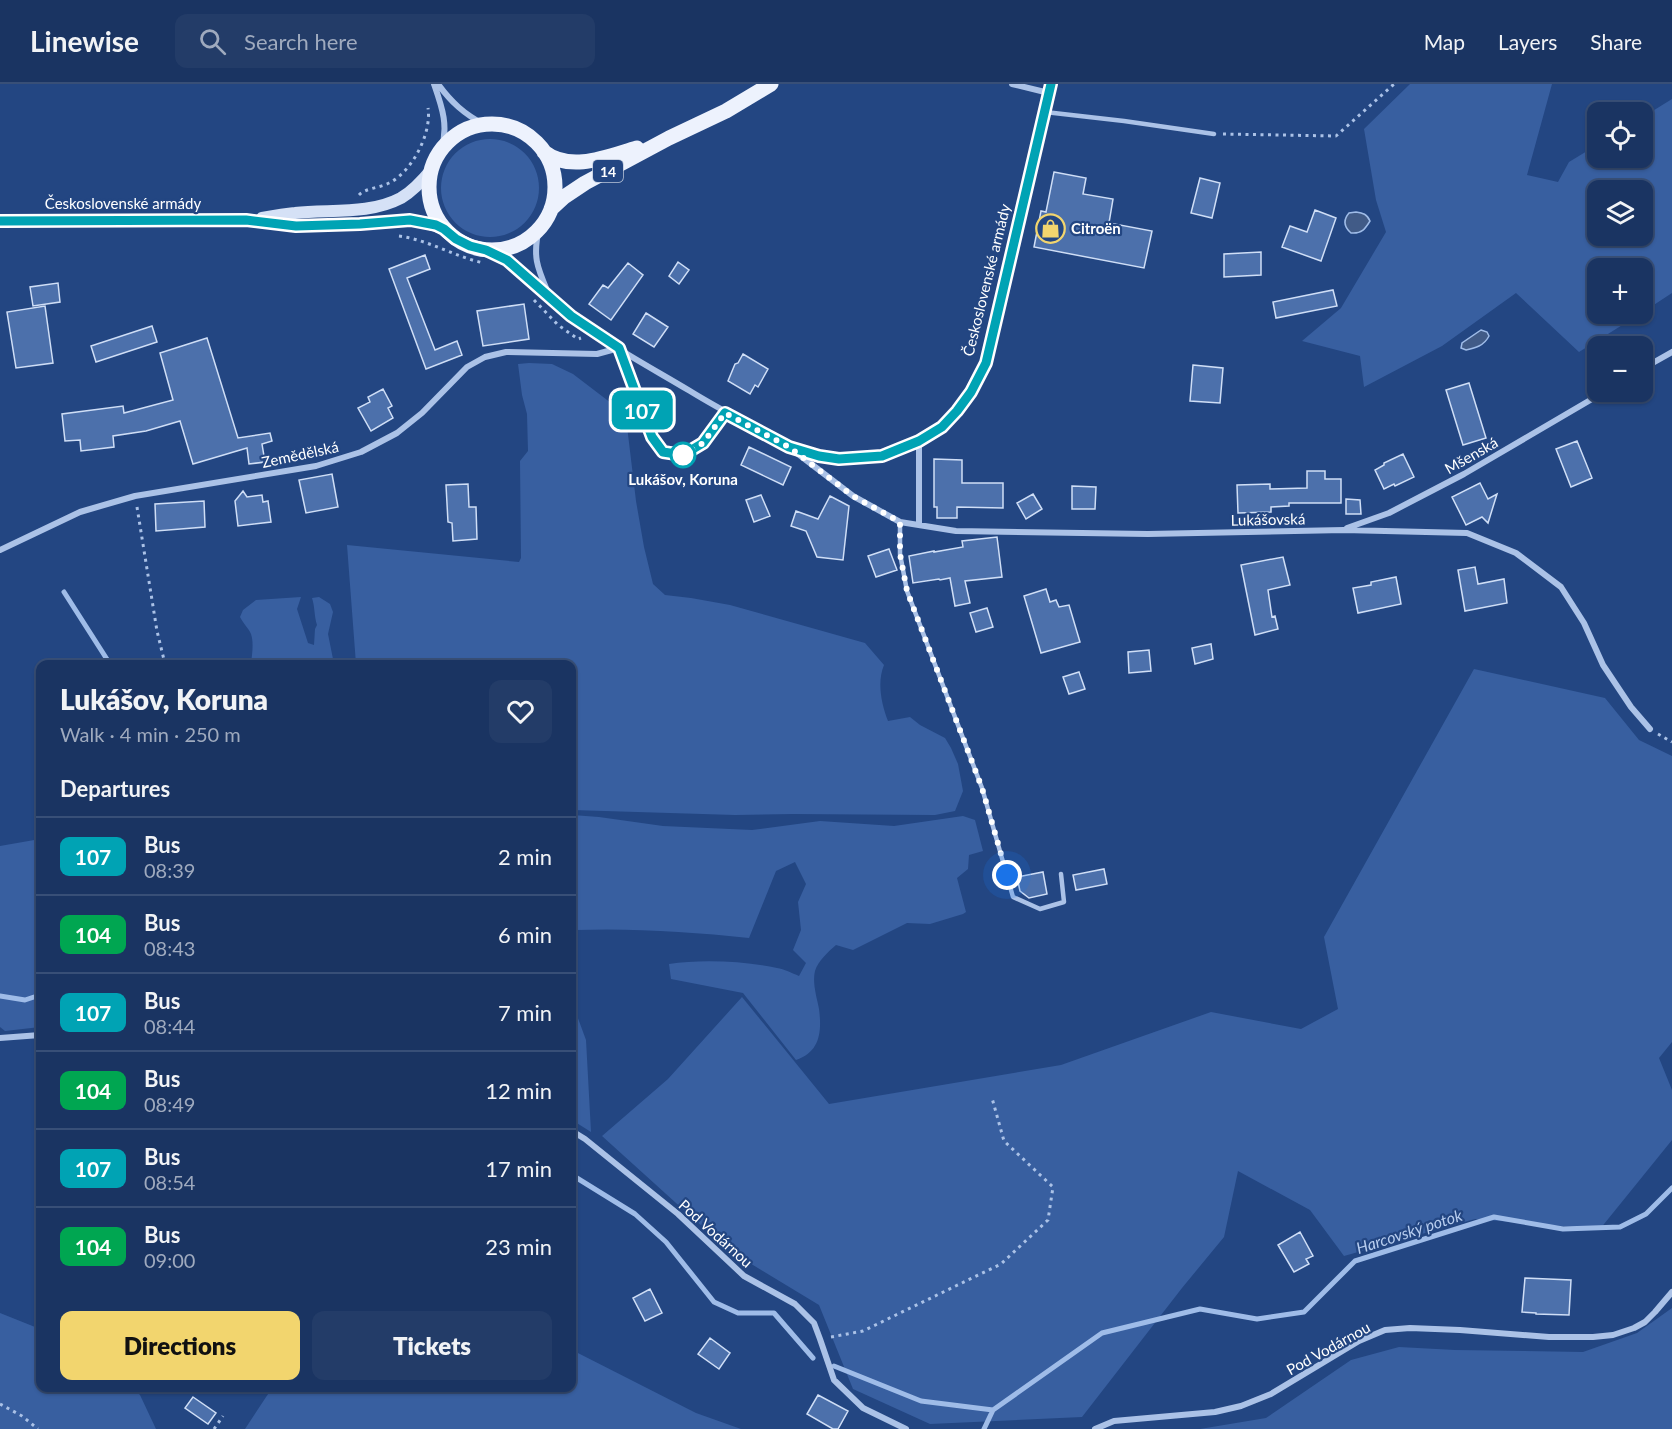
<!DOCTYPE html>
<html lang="en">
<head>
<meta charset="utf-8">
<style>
	body { margin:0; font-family:Lato,sans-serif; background:#233c68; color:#f1f3f6; height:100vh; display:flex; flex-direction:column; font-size:22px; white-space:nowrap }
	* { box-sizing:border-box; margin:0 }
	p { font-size:20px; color:#9faabe }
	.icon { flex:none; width:33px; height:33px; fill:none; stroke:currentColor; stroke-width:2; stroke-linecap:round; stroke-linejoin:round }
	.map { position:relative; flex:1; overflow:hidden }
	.details { position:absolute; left:36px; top:576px; width:540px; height:732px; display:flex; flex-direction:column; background:#1a3462; border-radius:12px; box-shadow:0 2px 4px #0004,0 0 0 2px #384f77 }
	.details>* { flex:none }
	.badge { padding:0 12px; border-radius:9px; font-size:21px; line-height:39px }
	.tools { position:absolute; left:1587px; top:18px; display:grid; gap:12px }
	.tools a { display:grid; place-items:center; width:66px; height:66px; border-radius:12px; background:#1a3462; box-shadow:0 2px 4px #0004,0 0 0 2px #384f77; font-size:30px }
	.you { position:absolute; width:30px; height:30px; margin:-15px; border:4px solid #fff; border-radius:50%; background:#1a73e8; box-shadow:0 0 0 9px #1a73e833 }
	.map>.badge { position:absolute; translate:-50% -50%; box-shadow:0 0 0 3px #fff }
	h2 { padding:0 24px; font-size:22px; line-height:54px }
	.round { display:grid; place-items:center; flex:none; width:63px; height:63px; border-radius:12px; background:#233c68 }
	.summary { display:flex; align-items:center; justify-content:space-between; height:102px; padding:0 24px }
	h1 { font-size:28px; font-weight:800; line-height:45px }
	.action { display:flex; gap:12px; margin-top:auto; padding:12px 24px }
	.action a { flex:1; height:69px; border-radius:12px; background:#f2d56e; color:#111; font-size:24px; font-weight:800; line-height:69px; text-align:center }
	.action a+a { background:#233c68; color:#f1f3f6 }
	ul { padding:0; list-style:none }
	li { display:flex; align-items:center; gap:18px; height:78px; padding:0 24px; border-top:2px solid #384f77 }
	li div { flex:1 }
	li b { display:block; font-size:22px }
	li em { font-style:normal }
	li .badge { min-width:66px; font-weight:700; text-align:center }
	header { display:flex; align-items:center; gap:36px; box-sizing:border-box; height:84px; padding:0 30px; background:#1a3462; border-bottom:2px solid #384f77 }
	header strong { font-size:28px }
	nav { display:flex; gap:33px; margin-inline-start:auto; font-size:21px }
	.search { width:420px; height:54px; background:#233c68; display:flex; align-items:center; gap:15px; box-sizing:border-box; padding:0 21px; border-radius:12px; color:#9faabe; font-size:22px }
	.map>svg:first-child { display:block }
	.green { fill:#385fa0; fill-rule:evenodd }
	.water { fill:#415b87; stroke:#9fbce8; stroke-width:1.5 }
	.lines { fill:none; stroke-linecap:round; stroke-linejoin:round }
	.stream { stroke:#9fbce8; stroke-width:5 }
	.building { fill:#4c70ab; stroke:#cfdef6; stroke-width:1.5 }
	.path { stroke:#abc2e7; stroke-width:3; stroke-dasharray:3 4.5; stroke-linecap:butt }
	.lane { stroke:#abc2e7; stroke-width:4.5 }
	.street { stroke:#abc2e7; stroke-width:6 }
	.secondary { stroke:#d5e1f6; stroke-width:12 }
	.primary { stroke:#edf2fd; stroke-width:15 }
	.line-casing { stroke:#fff; stroke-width:14 }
	.line { stroke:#00a3b4; stroke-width:9 }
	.walk { stroke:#fff; stroke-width:6; stroke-dasharray:0 10.8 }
	.stop-dot { fill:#fff; stroke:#00a3b4; stroke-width:3 }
	.labels { text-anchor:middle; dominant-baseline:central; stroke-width:4.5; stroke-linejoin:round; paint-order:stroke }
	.shield { fill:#234682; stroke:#bdc8da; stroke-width:1.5 }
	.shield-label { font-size:14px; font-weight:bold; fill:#fff }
	.street-label { font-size:15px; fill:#fff; stroke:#234682 }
	.poi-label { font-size:15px; font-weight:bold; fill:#fff; stroke:#234682; text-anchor:start }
	.stop-label { font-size:15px; font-weight:bold; fill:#fff; stroke:#234682 }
	.water-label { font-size:16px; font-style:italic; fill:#b7cdef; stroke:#234682 }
</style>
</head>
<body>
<header>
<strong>Linewise</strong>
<div class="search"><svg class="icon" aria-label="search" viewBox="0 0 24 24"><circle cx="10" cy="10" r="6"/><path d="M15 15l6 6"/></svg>Search here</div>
<nav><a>Map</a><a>Layers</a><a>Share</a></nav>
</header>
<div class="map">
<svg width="1672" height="1345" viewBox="0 0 1672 1345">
	<rect width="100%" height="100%" fill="#234682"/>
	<!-- green -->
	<path class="green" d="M1410,0H1552L1527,91L1558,98L1569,78L1597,61L1598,74H1642L1643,33L1672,15V209L1643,228L1642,184H1598V230H1640L1579,268L1516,209L1442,262L1364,303L1360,272L1302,257L1341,224L1386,148L1376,116L1364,45ZM1598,106H1642V152H1598Z
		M441 104a49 49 0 1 1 98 0a49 49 0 1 1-98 0Z
		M529,279L552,280L573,290L611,319L627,342L636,417L644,463L653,500L665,511L691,514L730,521L865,559L884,581C877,598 881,619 888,637L910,633L920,641L945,654L951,664L958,680L963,707L955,727L935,731L793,730L735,731L572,726V580H356L347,461L519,478L521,474L520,377L528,367L527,330L522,311L518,280Z
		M301,513L297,525L308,559L314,561L315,545L317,541C314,532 315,523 312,514L319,513L330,520L333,528L328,550L334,580H251C252,571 254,559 251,550C249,545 243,539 240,533L243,526L256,516Z
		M1474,585L1605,614L1639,656L1672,672V958L1659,974L1672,1006V1056L1600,1145L1475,1135L1344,1172L1310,1126L1238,1087L1224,1153L1182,1204L1082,1333L930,1340L853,1305L819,1221L753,1181L697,1138L602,1052L668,995L742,913L829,1020L1061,981L1211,928L1301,945L1338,925L1324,853Z
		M572,731L599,733L663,742L752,746L820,737L894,742L963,732L975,736L983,767L969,771L968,785L957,794L966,828L963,830L930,840L907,839L853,866L836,861C828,868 818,877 815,887C812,899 817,914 819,925C822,948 820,968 796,976L743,909L671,895L669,880C701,875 745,877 777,884C784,885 792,889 799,892L806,879L793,866L801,846L798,818L806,800L795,778L776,787L749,854C692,848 634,844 576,846L572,827Z
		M40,755V943L5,947L0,943V762Z
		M572,918L586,956L591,1048L572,1036Z
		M1672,1224V1345H1200L1266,1334L1351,1276L1399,1263L1455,1266L1583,1268L1637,1249Z
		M0,1229L40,1245V1304H133L140,1311L156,1345H0Z
		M572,1266L696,1329L741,1345H245L272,1304H572Z"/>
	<!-- water -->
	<path class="water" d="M1356,128C1363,129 1367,130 1370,137C1365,145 1362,150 1351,149C1344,143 1343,136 1349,129Z
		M1481,246L1487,248L1489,252C1484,262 1475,264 1466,266L1461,264L1462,259Z"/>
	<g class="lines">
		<!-- stream -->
		<path class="stream" d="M64,508L110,580
			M0,912L25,916L40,911
			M572,1091L635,1130L666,1158L714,1218L738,1229H774L813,1274
			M834,1282L921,1317L993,1326L1102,1249L1200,1225L1257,1235L1304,1228L1355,1177L1494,1133L1563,1145L1620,1143L1646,1130L1672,1104
			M984,1345L993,1326"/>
	</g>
	<!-- building -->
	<path class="building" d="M1054,88L1086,94L1083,110L1113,115L1109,139L1152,147L1144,184L1034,163L1041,127L1046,128Z
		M1200,94L1220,99L1212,134L1191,129Z
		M1315,126L1336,134L1321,177L1282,163L1290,142L1307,148Z
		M1261,168V191L1224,193V170Z
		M425,171L430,185L407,194L435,266L457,257L462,271L426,285L389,185Z
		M678,178L689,186L679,200L669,192Z
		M628,179L643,191L611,236L589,220L603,201L608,204Z
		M58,199L60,218L33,222L30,203Z
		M1333,206L1337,222L1276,234L1273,218Z
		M524,220L529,255L483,262L477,227Z
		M45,222L53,279L16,284L7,228Z
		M646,229L668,243L654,263L633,250Z
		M152,242L157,258L96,278L91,262Z
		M207,254L238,354L270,349L272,357L262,360L265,378L249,380L247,364L193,380L180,337L146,347L113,352L114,363L81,367L80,356L65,357L62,330L123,322L124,329L173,316L160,269Z
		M743,270L768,285L758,303L755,301L750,310L728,297L735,280L738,279Z
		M1193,281L1223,284L1220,319L1190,317Z
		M1469,299L1486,354L1463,361L1446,306Z
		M383,305L392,322L388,324L393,334L371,347L358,324L370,318L368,313Z
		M1577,357L1592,394L1571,403L1556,365Z
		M749,363L791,383L783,401L741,381Z
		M1403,370L1414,393L1395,402L1394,400L1384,405L1375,386L1384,381V379Z
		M934,375L962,376V399H1003V424L957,423V434H937V423H934Z
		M1307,387H1325V395H1341V419H1289V422L1271,423V428L1238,429L1237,401L1270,400V405L1307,404Z
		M332,390L338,423L306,429L299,396Z
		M1480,399L1488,415L1497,410L1488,439L1482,433L1466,441L1452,413Z
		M468,400L469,423H476L477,455L453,457L452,439L448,438L446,401Z
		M1072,402L1096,403L1095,425H1072Z
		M243,407L247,413L262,411L263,418L268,417L271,438L238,442L235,417Z
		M1033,410L1042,425L1026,435L1017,419Z
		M761,411L770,432L754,438L746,416Z
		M830,412L849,422L843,476L817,473L806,447L791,442L796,427L818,435Z
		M1346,415L1360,416L1361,430H1346Z
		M204,417L205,443L156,447L155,420Z
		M997,453L1002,493L965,497L970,519L955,522L950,494L940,496L939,495L913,499L909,472L934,467V468L963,463L962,457Z
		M889,465L897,486L876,493L868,472Z
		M1283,473L1290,501L1268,506L1272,533L1275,532L1278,545L1255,551L1241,481Z
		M1475,483L1478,500L1504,495L1507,519L1465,527L1458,486Z
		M1396,493L1401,520L1358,529L1353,504L1371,501V498Z
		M1046,505L1050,518L1056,516L1059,523L1069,521L1080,558L1041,569L1024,512Z
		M987,524L993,543L976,548L970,529Z
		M1211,560L1213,575L1195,580L1192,564Z
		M1149,566L1151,587L1129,589L1128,568Z
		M1079,588L1085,605L1069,610L1063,593Z
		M1104,785L1107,800L1076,806L1073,791Z
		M1043,788L1047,810L1029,814L1020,807L1017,793Z
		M1300,1148L1313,1172L1306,1175L1309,1180L1294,1188L1278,1161Z
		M1525,1194L1571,1196L1569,1231L1536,1230V1229L1522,1228Z
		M650,1205L662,1229L645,1237L633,1214Z
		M710,1254L730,1269L719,1285L698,1270Z
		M818,1311L848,1327L838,1345H833L807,1330Z
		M193,1313L216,1329L208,1340L185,1324Z"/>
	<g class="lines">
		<!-- path -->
		<path class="path" d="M1223,50L1336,52L1394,0
			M359,111C366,104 379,104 389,99C412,88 432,49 428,24
			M399,152C429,156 455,173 484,179
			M534,216L558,241L578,255L581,254
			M137,423L157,547L165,580
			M1658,650L1672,658
			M831,1253L863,1247L1001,1180L1048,1136L1053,1103L1004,1057L992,1014
			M0,1320L22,1332L38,1345
			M214,1345L223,1332"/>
		<!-- lane -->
		<path class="lane" d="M1045,28L1124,37L1214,50
			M619,266L652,353L663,368L683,371L703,359L725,329
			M900,438V470L907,507L982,704L1013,813L1040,825L1064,818L1061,790"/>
		<!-- street -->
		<path class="street" d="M434,0C442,23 449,42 441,67
			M438,0C451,18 464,30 485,41
			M1012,0L1049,9
			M539,145C532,174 538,185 549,211
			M486,166C521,180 542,210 571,232C608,261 650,283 690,307C711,320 732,331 753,343C765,349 777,358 789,363C833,382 883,379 924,354C930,350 937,347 943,342C963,325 974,302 986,279L1051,0
			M1642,285L1672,268
			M919,357V441
			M789,363L853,412L900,438L956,447L1148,450L1344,446L1467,449L1516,469L1561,503L1584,539L1603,581L1631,623L1650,645
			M1347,444L1389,429L1464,390L1604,308
			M0,466L80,428L135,412L316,382L361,368L397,349L422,329L467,283L485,273L506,268L597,270L619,264
			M0,954L40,951
			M572,1047L585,1055L678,1130L744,1192L795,1220L814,1239L820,1255L834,1296L863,1324L906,1345
			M1095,1345L1114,1337L1215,1328L1241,1322L1271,1310L1359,1257L1385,1246L1410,1244L1460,1246L1549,1253H1593L1613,1251L1634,1244L1645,1238L1655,1228L1672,1208"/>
		<!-- secondary -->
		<path class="secondary" d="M262,134C273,132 284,130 295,129C329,125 369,131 401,114C413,107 423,96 432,85
			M0,137L246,136L296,142L359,140L410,136L427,139L445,145"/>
		<!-- primary -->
		<path class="primary" d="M429 103a63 63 0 1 1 126 0a63 63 0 1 1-126 0Z
			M544,68C571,89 609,72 637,64
			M551,125L564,113L585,99L669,54L726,27L771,0"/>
	</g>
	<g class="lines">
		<defs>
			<path id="line" d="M0,137L246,136L296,142L360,140L410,136L436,141L444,145L456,155L470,162L486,166L507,176L571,232L619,264L652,353L663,368L683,371L703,359L725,329L789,363L819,372L839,375L882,372L919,357L942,343L957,327L971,308L986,279L1051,0"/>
		</defs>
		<!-- line casing -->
		<use href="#line" class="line-casing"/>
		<!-- line -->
		<use href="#line" class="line"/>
		<!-- walk -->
		<path class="walk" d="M683,371L703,359L725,329L789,363L853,412L900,438V470L907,507L982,704L1007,791"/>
	</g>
	<!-- icons -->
	<defs>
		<symbol id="shop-ring" viewBox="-11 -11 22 22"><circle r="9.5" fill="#234682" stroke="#f2d56e" stroke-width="1.5"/><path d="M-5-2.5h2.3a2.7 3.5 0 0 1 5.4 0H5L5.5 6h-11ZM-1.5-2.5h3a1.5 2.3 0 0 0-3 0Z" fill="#f2d56e"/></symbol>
	</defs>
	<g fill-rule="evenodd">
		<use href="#shop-ring" x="1034" y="128" width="33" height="33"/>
	</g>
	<!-- markers -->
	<circle class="stop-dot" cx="683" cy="371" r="12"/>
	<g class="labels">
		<!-- shield labels -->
		<rect class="shield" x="593" y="76" width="30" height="22" rx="4.5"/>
		<g class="shield-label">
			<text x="608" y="87">14</text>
		</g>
		<!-- street labels -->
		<g class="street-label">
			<text x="123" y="119">Československé armády</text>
			<text transform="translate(986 196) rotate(-76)">Československé armády</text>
			<text transform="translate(300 370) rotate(-12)">Zemědělská</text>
			<text transform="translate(1471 371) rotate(-30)">Mšenská</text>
			<text transform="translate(1268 435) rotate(-1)">Lukášovská</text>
			<text transform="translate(716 1149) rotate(42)">Pod Vodárnou</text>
			<text transform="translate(1328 1264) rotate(-29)">Pod Vodárnou</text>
		</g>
		<!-- poi labels -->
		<g class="poi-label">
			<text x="1071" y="144">Citroën</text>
		</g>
		<!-- stop labels -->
		<g class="stop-label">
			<text x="683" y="395">Lukášov, Koruna</text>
		</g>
		<!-- water labels -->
		<g class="water-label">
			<text transform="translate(1409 1147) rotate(-18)">Harcovský potok</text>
		</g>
	</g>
</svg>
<div class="tools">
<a><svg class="icon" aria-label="locate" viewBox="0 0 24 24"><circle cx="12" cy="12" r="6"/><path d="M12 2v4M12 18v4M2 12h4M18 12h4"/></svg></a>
<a><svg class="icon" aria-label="layers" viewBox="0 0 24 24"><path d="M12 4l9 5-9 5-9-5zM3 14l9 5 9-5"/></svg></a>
<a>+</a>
<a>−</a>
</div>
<div class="you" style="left:1007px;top:791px"></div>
<b class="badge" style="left:642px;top:326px;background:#00a3b4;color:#fff">107</b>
<section class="details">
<div class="summary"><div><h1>Lukášov, Koruna</h1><p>Walk · 4 min · 250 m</p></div><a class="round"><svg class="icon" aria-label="heart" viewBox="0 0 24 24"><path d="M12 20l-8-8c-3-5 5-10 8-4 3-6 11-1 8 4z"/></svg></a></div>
<h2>Departures</h2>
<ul>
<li><span class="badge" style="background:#00a3b4;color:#fff">107</span><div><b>Bus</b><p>08:39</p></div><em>2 min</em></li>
<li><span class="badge" style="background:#00a651;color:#fff">104</span><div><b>Bus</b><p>08:43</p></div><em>6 min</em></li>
<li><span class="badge" style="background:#00a3b4;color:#fff">107</span><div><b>Bus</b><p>08:44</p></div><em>7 min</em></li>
<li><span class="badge" style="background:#00a651;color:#fff">104</span><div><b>Bus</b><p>08:49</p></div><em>12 min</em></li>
<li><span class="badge" style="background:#00a3b4;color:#fff">107</span><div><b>Bus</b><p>08:54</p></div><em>17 min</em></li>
<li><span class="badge" style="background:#00a651;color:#fff">104</span><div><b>Bus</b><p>09:00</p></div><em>23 min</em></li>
</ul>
<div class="action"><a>Directions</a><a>Tickets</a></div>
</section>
</div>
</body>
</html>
